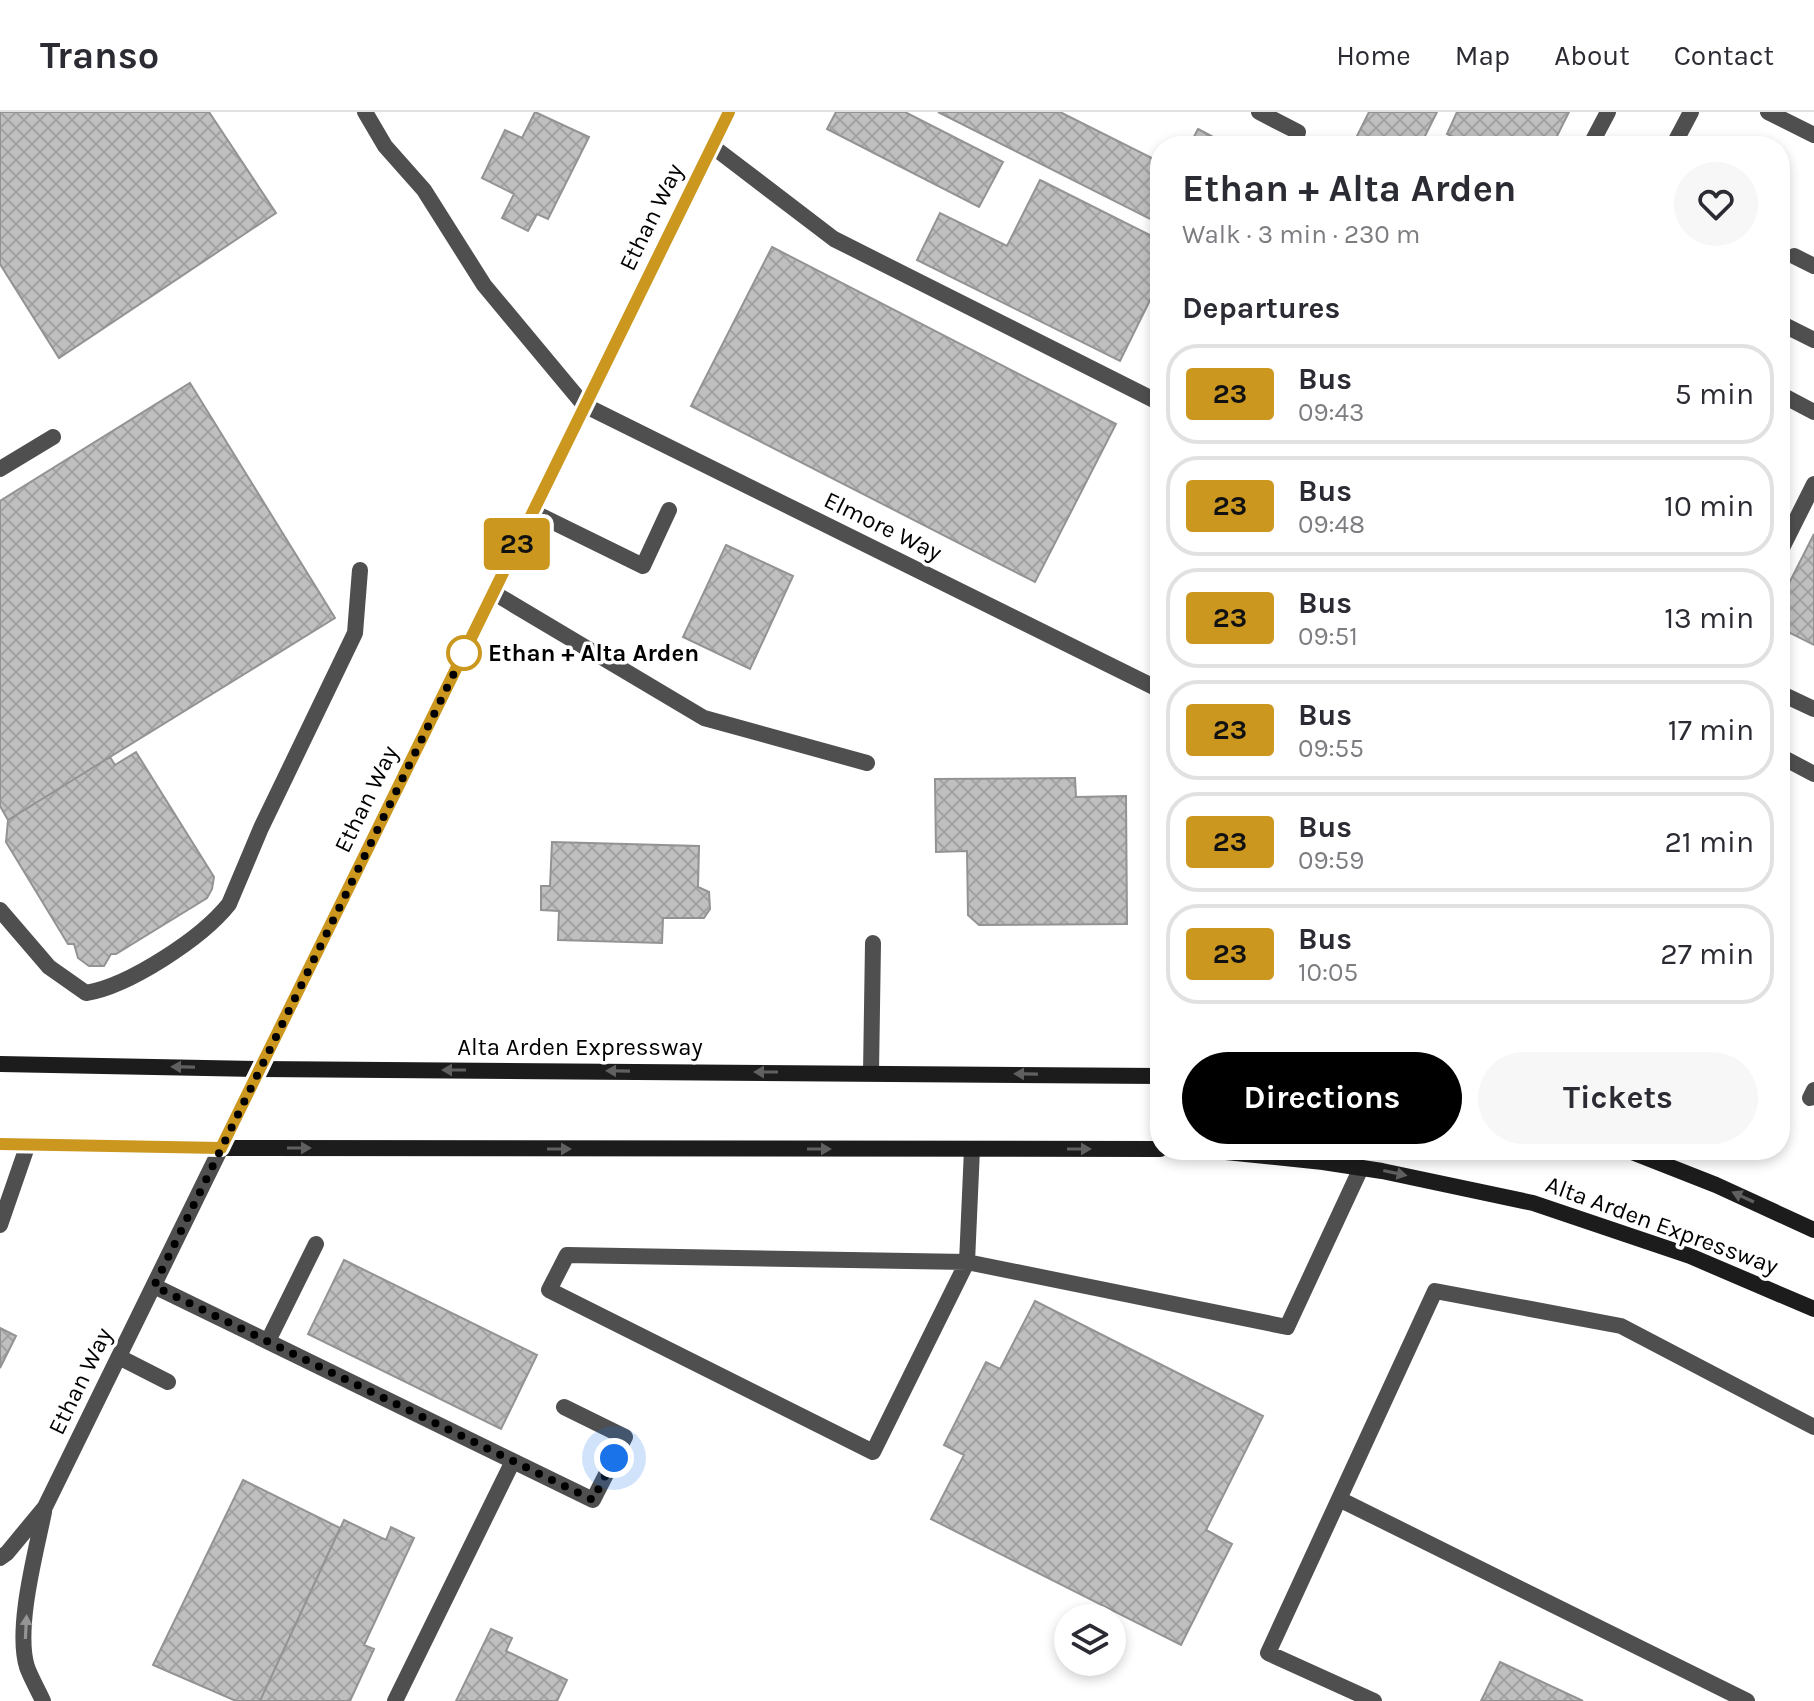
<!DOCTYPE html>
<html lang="en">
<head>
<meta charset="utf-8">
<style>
	body { margin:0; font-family:Karla,sans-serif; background:#f7f7f7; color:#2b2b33; height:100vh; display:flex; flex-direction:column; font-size:30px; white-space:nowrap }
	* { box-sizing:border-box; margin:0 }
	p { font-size:26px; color:#7c7c81 }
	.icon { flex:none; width:44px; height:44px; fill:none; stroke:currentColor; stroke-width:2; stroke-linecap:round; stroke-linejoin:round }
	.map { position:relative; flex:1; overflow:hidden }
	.side { position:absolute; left:1150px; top:24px; width:640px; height:1024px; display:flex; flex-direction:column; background:#fff; border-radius:32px; box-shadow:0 4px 12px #0003 }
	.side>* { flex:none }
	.badge { padding:0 16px; border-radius:6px; font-size:28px; line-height:52px }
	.fabs { position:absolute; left:1054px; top:1492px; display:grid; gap:16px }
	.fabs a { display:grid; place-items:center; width:72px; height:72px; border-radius:50%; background:#fff; box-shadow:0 4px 12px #0003; font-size:40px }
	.you { position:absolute; width:40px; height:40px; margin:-20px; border:6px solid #fff; border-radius:50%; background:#1a73e8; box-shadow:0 0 0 12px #1a73e833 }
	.map>.badge { position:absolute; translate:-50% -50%; box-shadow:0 0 0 4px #fff }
	h2 { padding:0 32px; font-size:30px; line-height:72px }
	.round { display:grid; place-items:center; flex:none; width:84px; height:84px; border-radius:42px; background:#f7f7f7 }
	.summary { display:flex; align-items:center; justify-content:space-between; height:136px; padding:0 32px }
	h1 { font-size:38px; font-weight:700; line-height:60px }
	.cta { display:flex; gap:16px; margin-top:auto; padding:16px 32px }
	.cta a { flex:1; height:92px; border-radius:48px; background:#000; color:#fff; font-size:32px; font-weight:700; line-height:92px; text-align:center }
	.cta a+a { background:#f7f7f7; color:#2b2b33 }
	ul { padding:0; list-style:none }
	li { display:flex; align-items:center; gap:24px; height:100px; margin:0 16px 12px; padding:0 16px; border:4px solid #e1e1e2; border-radius:32px }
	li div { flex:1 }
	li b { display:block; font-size:30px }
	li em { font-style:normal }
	li .badge { min-width:88px; font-weight:700; text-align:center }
	header { display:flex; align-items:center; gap:48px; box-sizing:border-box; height:112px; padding:0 40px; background:#fff; border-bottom:2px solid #e1e1e2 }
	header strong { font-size:38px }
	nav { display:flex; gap:44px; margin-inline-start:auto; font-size:28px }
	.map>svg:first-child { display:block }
	.building { fill:url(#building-cross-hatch); stroke:#939393; stroke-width:2 }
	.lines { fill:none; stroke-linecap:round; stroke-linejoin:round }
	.service { stroke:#4f4f4f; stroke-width:16 }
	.minor { stroke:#4f4f4f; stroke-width:16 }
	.tertiary { stroke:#4f4f4f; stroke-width:16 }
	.secondary { stroke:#1c1c1c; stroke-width:16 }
	.oneway { fill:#606060 }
	.oneway2 { fill:#959595 }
	.line-casing { stroke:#fff; stroke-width:18 }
	.line { stroke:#cb971e; stroke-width:12 }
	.walk { stroke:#000; stroke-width:8; stroke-dasharray:0 14.4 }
	.stop-dot { fill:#fff; stroke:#cb971e; stroke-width:4 }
	.labels { text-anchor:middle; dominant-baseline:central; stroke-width:7; stroke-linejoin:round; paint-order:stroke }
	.street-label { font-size:24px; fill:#000; stroke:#fff }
	.stop-label { font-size:24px; font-weight:bold; fill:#000; stroke:#fff; text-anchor:start }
</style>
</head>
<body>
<header>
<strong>Transo</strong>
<nav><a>Home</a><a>Map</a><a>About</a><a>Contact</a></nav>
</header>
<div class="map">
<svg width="1814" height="1589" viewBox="0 0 1814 1589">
	<defs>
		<pattern id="building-cross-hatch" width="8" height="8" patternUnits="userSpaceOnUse" patternTransform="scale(2)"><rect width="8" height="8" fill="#bfbfbf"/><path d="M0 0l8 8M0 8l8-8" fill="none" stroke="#a2a2a2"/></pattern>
	</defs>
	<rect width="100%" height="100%" fill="#fff"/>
	<!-- building -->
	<path class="building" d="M0,0H209L276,101L59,246L0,152Z
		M535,0L589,25L548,107L537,102L528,119L502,106L514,82L482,66L505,18L522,26Z
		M836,0H905L1003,50L979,95L827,17Z
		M938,0H1060L1160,50V112Z
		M1369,0H1437L1420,34H1352Z
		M1457,0H1569L1552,34H1472L1447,22Z
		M1198,17L1230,34H1189Z
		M1040,68L1160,128V168L1120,249L917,148L940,101L1007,134Z
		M772,135L1116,312L1035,470L691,294Z
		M190,271L335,506L8,708L0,694V389Z
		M1814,422V533L1780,516V489Z
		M726,433L793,464L750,557L683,525Z
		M136,640L214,765L212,777L207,786L116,842H111L104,854H89L78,846L74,832H68L6,730L8,708L110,645L115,653Z
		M1075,666L1076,685L1126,684L1127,812L979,813L968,803L967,739L936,740L935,667Z
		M552,730L699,734L698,775L709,780L710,797L704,806H663L662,831L558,828L559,799L541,798V774H550Z
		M344,1148L537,1243L501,1317L308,1222Z
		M1035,1189L1263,1304L1206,1418L1232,1432L1181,1533L931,1407L964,1343L944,1333L986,1250L1000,1257Z
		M0,1216L16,1224L0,1256Z
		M243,1368L340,1416L260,1589H236L153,1553Z
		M344,1408L386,1428L391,1415L414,1426L364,1533L374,1537L350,1589H260Z
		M491,1517L512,1526L506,1539L567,1568L557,1589H456Z
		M1500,1550L1583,1589H1481Z"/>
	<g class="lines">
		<!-- service -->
		<path class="service" d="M365,0L385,34L424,78L484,173L584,293
			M1259,0L1298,20L1292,34
			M712,34L834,127L1160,291
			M1590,34L1608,0
			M1673,34L1691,0
			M1794,144L1814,154
			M1780,211L1814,228
			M1780,282L1814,300
			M0,357L53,325
			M533,400L643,454L669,398
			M1780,440L1814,372
			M494,481L704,606L867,651
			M1780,581L1814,597
			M1780,644L1814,662
			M0,798L49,855L86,881C129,874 202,826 229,792L261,716L355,521L360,458
			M871,961L873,831
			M1810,986L1814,978
			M972,1037L967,1150L1287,1215L1361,1056
			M0,1113L28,1032
			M567,1143L967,1150L873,1340L549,1178Z
			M154,1174L593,1388L625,1325L564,1295
			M268,1229L316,1132
			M119,1245L168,1270
			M1339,1387L1747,1589
			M395,1589L513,1349
			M1374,1589L1268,1541L1435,1179L1621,1214L1814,1315"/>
		<!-- minor -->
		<path class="minor" d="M1768,0L1814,23
			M584,293L1160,578"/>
		<!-- tertiary -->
		<path class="tertiary" d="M0,1446L7,1441L45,1395L729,0
			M43,1589C38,1578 31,1566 27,1555C15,1516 36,1440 44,1400"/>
		<!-- secondary -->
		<path class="secondary" d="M0,952L261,957L1160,964
			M0,1032L221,1036L1160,1037
			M1206,1038L1323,1050L1382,1059L1533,1091L1690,1144L1814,1197
			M1627,1038L1716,1073L1814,1118"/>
	</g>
	<!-- one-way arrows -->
	<defs><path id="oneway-solid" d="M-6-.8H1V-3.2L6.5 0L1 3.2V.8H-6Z" transform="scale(2)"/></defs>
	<g class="oneway">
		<use href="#oneway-solid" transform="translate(183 955) rotate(-179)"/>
		<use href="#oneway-solid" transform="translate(454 958) rotate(-180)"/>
		<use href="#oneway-solid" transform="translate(618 959) rotate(-179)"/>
		<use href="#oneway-solid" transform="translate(766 960) rotate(-180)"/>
		<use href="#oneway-solid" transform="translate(1026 962) rotate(-179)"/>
		<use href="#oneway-solid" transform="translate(299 1036)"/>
		<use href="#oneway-solid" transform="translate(559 1037)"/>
		<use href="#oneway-solid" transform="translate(819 1037)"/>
		<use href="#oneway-solid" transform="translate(1079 1037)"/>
		<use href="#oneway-solid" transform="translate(1395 1061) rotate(12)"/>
		<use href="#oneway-solid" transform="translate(1743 1085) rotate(-155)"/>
	</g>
	<use class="oneway2" href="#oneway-solid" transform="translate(26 1515) rotate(-87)"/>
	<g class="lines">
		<defs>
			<path id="line" d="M0,1032L221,1036L729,0"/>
		</defs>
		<!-- line casing -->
		<use href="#line" class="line-casing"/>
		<!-- line -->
		<use href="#line" class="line"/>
		<!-- walk -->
		<path class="walk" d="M464,541L465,539L154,1174L593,1388L614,1346"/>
	</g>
	<!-- markers -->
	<circle class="stop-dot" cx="464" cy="541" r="16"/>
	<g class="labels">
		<!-- street labels -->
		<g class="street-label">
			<text transform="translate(651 105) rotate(-64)">Ethan Way</text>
			<text transform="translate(883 414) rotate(26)">Elmore Way</text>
			<text transform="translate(366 687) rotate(-64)">Ethan Way</text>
			<text x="580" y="935">Alta Arden Expressway</text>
			<text transform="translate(1662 1113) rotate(20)">Alta Arden Expressway</text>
			<text transform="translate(80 1269) rotate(-64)">Ethan Way</text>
		</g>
		<!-- stop labels -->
		<g class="stop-label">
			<text x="488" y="541">Ethan + Alta Arden</text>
		</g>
	</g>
</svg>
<div class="fabs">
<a><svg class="icon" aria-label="layers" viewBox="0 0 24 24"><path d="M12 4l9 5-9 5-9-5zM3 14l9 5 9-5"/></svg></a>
</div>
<div class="you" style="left:614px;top:1346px"></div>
<b class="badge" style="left:517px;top:432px;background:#cb971e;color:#111">23</b>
<section class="side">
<div class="summary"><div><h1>Ethan + Alta Arden</h1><p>Walk · 3 min · 230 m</p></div><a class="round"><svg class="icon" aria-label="heart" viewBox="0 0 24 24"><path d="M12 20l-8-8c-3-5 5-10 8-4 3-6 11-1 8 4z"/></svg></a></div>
<h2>Departures</h2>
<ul>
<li><span class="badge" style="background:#cb971e;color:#111">23</span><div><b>Bus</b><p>09:43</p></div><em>5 min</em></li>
<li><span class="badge" style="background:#cb971e;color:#111">23</span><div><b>Bus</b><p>09:48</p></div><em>10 min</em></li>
<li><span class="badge" style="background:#cb971e;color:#111">23</span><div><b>Bus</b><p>09:51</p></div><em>13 min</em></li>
<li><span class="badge" style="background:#cb971e;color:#111">23</span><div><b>Bus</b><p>09:55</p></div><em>17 min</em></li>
<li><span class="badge" style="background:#cb971e;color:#111">23</span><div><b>Bus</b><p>09:59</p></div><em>21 min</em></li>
<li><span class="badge" style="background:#cb971e;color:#111">23</span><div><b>Bus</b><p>10:05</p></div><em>27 min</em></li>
</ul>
<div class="cta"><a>Directions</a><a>Tickets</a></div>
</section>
</div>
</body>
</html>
